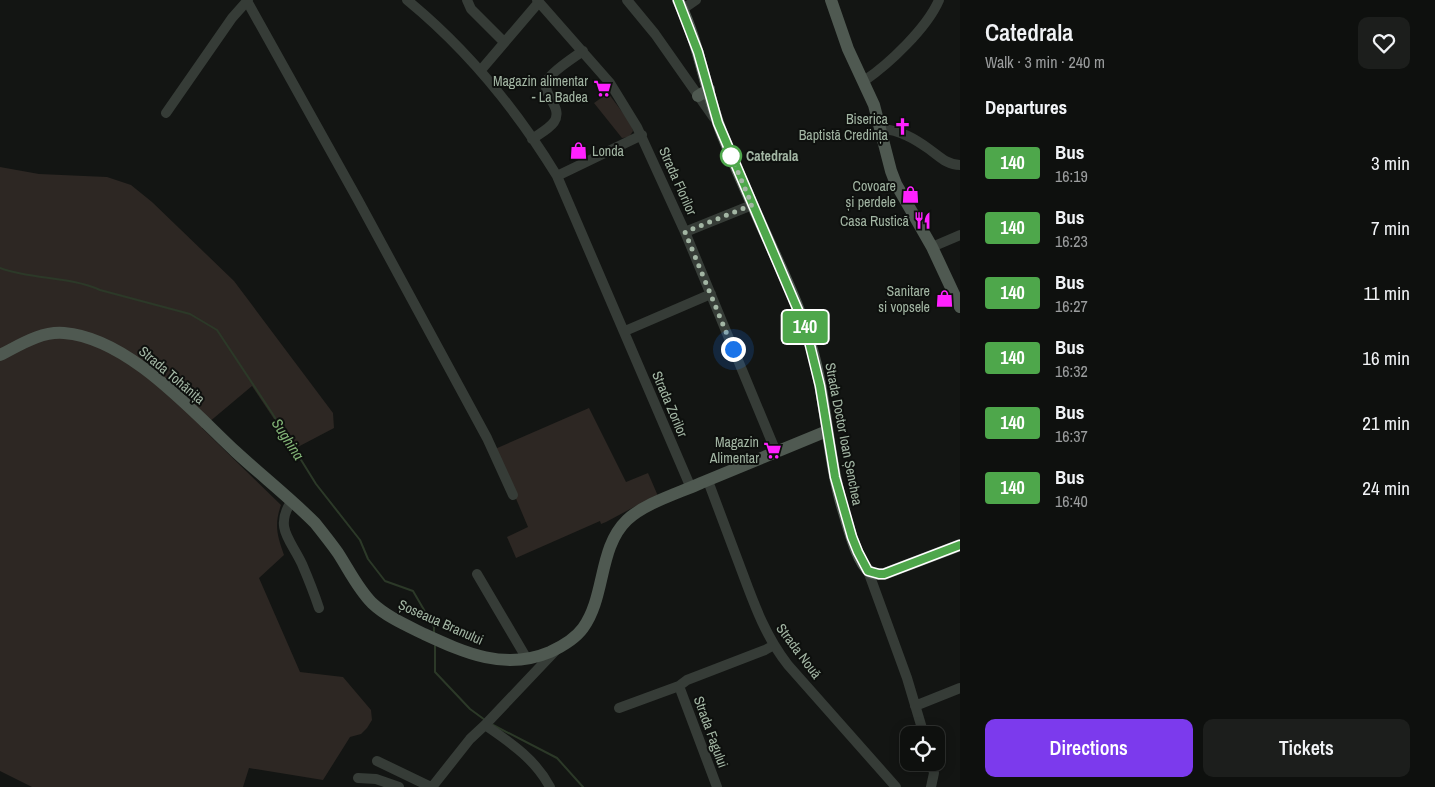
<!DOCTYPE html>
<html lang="en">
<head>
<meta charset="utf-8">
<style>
	body { margin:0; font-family:"Archivo Narrow",sans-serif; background:#1c1e1c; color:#f1f3f6; height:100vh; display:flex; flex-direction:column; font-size:19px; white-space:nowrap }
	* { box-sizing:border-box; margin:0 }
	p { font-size:16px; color:#9b9d9e }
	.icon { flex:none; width:28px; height:28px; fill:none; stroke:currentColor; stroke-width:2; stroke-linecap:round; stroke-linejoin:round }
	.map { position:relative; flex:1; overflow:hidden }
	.side { display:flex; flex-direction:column; background:#0e100e; width:475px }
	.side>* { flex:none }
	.badge { padding:0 10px; border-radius:4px; font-size:18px; line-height:32px }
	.controls { position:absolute; left:900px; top:726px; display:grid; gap:10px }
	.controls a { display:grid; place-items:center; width:45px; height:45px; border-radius:10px; background:#0e100e; box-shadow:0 2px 12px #0003,0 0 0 1px #2e302e; font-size:25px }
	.you { position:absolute; width:25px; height:25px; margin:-12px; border:4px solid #fff; border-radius:50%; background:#1a73e8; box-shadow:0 0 0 8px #1a73e833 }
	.map>.badge { position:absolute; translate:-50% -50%; box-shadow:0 0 0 2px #fff }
	h2 { padding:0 25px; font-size:19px; line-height:45px }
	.round { display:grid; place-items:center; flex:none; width:52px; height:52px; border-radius:10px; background:#1c1e1c }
	.headline { display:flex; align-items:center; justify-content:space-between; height:85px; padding:0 25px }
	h1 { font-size:24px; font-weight:600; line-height:38px }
	.cta { display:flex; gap:10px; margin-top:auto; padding:10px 25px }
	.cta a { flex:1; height:58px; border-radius:10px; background:#7c3aed; color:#fff; font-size:20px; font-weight:600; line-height:58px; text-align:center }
	.cta a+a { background:#1c1e1c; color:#f1f3f6 }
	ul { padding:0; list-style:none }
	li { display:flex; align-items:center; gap:15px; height:65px; padding:0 25px }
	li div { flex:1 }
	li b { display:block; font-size:19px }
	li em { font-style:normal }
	li .badge { min-width:55px; font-weight:700; text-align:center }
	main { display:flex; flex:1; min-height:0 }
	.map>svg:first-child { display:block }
	.green { fill:#2d2723 }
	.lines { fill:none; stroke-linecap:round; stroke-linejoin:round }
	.stream { stroke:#2c3928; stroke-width:2 }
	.minor { stroke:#363c37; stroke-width:10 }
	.major { stroke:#4f5951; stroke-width:12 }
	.line-casing { stroke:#fff; stroke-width:11 }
	.line { stroke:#4ea74b; stroke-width:8 }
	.walk { stroke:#a3b6a4; stroke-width:5; stroke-dasharray:0 9 }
	.stop-dot { fill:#fff; stroke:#4ea74b; stroke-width:2.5 }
	.labels { text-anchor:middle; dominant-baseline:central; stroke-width:4; stroke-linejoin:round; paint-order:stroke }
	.poi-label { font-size:14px; fill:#a3b6a4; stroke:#0e100e; text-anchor:end }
	.stop-label { font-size:14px; font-weight:bold; fill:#a3b6a4; stroke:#0e100e; text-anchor:start }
	.street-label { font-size:14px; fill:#a3b6a4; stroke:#0e100e }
	.water-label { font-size:15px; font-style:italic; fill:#83b577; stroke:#0e100e }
</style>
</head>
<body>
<main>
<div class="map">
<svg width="960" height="787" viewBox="0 0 960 787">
	<rect width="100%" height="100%" fill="#131513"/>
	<!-- green -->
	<path class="green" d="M608,93L632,125L633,131L629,137L622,138L594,103Z
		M0,167L39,174L107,177L131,185L152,202L234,281L333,413L334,428L294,449L252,386L202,428L281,505C274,525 277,535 284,555L259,578L300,672L343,677L371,710L372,720L367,728L361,734L350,737L323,780L249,768L243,787H32L0,771Z
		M589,408L626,482L648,473L658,496L634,507L606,522L601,524L600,521L516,558L507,537L528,527L495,449Z"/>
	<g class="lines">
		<!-- stream -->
		<path class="stream" d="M0,268C32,280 69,276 100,290L190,314L217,330L272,413L316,484L360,540L368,559L385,581L413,591L434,627V633
			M435,646V672L470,709L485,720
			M493,725L557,758L583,787"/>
		<!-- minor -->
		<path class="minor" d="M407,0C468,50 516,109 557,176L691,488
			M467,0L471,9L504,42
			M537,0L610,83L637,127L685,232L776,452
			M627,0L655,34L714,118
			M247,1L358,200L487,438L513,495
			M683,9L696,0
			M481,70L539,2
			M864,81C889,64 927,28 939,0
			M166,113L232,18L248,0
			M882,129C900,130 915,139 929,149C939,156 947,165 960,165
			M532,139C539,134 549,129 554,122C564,107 541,95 547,81C550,73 574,57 583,51
			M557,176L642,135
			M685,232L752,205
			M932,247L960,235
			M625,331L711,294
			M708,481C718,507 728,534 738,561C752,598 763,633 788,665L896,787
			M291,502C274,528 291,540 302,564C308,578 314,593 319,608
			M868,571L907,678L924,735
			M477,574L527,659
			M679,686L717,787
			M915,706L960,688
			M619,708L679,686L687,680L765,650L774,645
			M485,725C511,743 535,759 550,787
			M377,761L431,787
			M358,778L376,779L399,787
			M432,787L470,739L485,725L557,649
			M931,787L934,773L931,762"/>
		<!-- major -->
		<path class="major" d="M678,0C700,44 705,92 723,136C739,176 757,215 775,255C788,284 802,314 811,346C827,399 827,456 843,509C848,525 857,563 870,572C874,575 879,574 884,574L960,545
			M831,0L848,49L874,105L891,171L896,184L932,247L960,307
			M698,96L709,89
			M0,355C20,345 41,331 64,333C128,338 191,410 236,452C262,476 290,498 315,523C323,533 331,543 338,553C349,570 358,589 372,603C387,617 406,625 424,634C465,653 505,671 550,652C563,646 575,639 583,628C606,596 598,548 627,520C645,503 679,493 701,483C743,466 785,448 827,431"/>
	</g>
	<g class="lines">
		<defs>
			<path id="line" d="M678,0L698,52L718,123L806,329L820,386L835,477L852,537L858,552L868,571L879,574H884L960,545"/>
		</defs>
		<!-- line casing -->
		<use href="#line" class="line-casing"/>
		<!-- line -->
		<use href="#line" class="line"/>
		<!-- walk -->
		<path class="walk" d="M731,156L752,205L685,232L733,349"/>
	</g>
	<!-- icons -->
	<defs>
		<symbol id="supermarket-bare" viewBox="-9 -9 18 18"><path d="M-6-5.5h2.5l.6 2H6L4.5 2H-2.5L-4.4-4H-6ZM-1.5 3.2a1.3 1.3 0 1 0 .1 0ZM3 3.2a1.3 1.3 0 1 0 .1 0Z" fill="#ff21fe" stroke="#0e100e" stroke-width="2.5" paint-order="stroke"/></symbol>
		<symbol id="church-bare" viewBox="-9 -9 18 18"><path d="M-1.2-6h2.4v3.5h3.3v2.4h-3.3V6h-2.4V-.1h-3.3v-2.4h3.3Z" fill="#ff21fe" stroke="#0e100e" stroke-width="2.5" paint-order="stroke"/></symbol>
		<symbol id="shop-bare" viewBox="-9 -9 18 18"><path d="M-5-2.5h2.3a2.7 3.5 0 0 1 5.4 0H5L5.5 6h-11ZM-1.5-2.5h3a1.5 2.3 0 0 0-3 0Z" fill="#ff21fe" stroke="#0e100e" stroke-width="2.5" paint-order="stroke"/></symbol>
		<symbol id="restaurant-bare" viewBox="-9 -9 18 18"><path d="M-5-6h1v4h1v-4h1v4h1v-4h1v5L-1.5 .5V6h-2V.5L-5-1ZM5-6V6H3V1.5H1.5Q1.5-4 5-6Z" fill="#ff21fe" stroke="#0e100e" stroke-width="2.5" paint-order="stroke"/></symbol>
	</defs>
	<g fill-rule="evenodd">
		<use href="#supermarket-bare" x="590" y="76" width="25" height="25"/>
		<use href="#church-bare" x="890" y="114" width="25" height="25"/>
		<use href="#shop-bare" x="566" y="138" width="25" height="25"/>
		<use href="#shop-bare" x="898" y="182" width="25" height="25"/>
		<use href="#restaurant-bare" x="910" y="208" width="25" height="25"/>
		<use href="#shop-bare" x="932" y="286" width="25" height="25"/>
		<use href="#supermarket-bare" x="760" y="438" width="25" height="25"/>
	</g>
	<!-- markers -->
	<circle class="stop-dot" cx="731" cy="156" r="10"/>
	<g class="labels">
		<!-- poi labels -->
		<g class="poi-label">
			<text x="588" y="81">Magazin alimentar<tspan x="588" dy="16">- La Badea</tspan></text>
			<text x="888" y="119">Biserica<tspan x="888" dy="16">Baptistă Credința</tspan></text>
			<text x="592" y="151" text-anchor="start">Londa</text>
			<text x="896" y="186">Covoare<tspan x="896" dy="16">și perdele</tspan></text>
			<text x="909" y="221">Casa Rustică</text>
			<text x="930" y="291">Sanitare<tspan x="930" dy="16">si vopsele</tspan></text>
			<text x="759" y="442">Magazin<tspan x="759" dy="16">Alimentar</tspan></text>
		</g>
		<!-- stop labels -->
		<g class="stop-label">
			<text x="746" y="156">Catedrala</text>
		</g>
		<!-- street labels -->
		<g class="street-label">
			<text transform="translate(678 181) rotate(66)">Strada Florilor</text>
			<text transform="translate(172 375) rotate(40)">Strada Tohănița</text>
			<text transform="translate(670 404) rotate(67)">Strada Zorilor</text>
			<text transform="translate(844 434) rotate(79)">Strada Doctor Ioan Șenchea</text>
			<text transform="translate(441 622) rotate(24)">Șoseaua Branului</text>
			<text transform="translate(799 651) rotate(53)">Strada Nouă</text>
			<text transform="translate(711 732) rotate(70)">Strada Fagului</text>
		</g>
		<!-- water labels -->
		<g class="water-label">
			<text transform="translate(288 439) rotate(57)">Sughina</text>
		</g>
	</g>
</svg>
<div class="controls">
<a><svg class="icon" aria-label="locate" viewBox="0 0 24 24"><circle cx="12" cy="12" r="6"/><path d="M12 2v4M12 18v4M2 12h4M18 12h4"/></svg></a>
</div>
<div class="you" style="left:733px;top:349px"></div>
<b class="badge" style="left:805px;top:327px;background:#4ea74b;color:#fff">140</b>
</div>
<section class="side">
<div class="headline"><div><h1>Catedrala</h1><p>Walk · 3 min · 240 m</p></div><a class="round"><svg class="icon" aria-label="heart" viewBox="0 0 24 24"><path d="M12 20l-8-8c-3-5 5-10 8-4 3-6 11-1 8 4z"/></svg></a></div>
<h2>Departures</h2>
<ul>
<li><span class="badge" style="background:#4ea74b;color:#fff">140</span><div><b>Bus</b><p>16:19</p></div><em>3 min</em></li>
<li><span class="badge" style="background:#4ea74b;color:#fff">140</span><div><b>Bus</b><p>16:23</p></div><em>7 min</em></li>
<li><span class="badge" style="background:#4ea74b;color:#fff">140</span><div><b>Bus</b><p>16:27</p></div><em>11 min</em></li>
<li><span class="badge" style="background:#4ea74b;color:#fff">140</span><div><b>Bus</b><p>16:32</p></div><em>16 min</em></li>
<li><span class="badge" style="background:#4ea74b;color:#fff">140</span><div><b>Bus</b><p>16:37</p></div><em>21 min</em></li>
<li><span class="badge" style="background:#4ea74b;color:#fff">140</span><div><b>Bus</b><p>16:40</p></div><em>24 min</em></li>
</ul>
<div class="cta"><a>Directions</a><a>Tickets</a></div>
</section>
</main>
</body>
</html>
